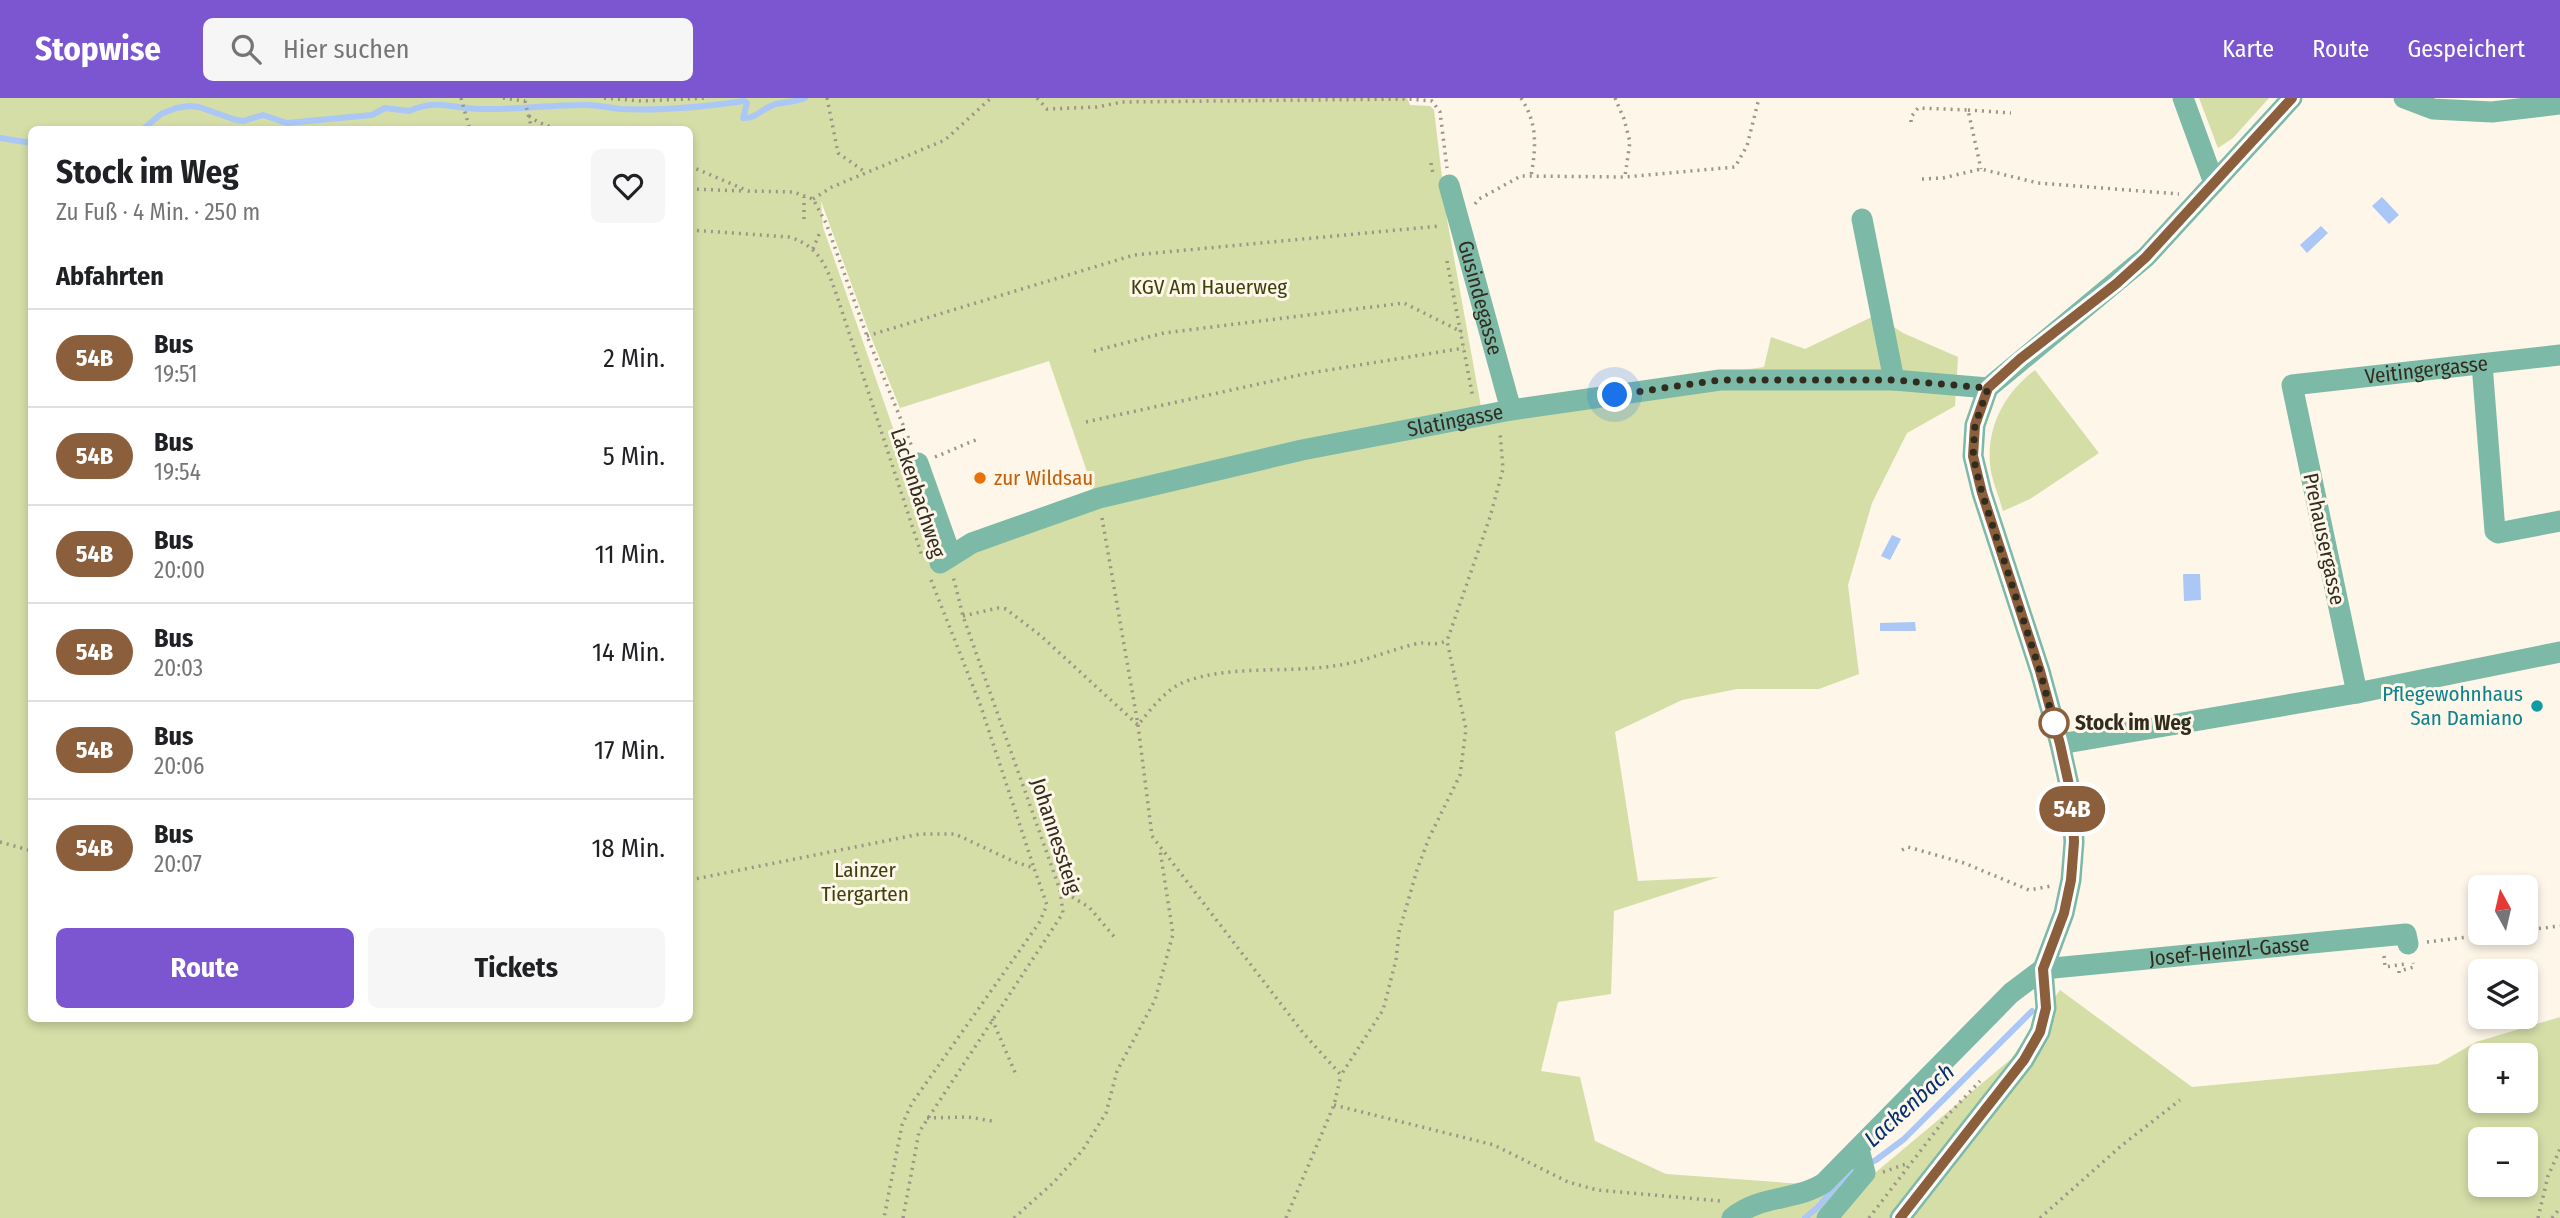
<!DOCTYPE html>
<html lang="de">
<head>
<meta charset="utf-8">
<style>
	body { margin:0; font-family:"Fira Sans Condensed",sans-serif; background:#f6f6f6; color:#202124; height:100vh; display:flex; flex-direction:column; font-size:26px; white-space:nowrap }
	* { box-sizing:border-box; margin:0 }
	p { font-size:23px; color:#757577 }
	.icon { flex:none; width:38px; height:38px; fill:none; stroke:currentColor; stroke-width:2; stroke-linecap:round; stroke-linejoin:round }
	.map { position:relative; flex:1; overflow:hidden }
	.sheet { position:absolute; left:28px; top:28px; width:665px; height:896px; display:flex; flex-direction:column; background:#fff; border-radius:10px; box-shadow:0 4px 10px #0003 }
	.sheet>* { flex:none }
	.badge { padding:0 14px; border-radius:23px; font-size:24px; line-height:46px }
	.needle { width:46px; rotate:352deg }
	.buttons { position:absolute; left:2468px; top:777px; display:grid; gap:14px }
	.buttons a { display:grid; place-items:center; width:70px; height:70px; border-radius:10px; background:#fff; box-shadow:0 4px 10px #0003; font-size:35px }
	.you { position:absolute; width:35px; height:35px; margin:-18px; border:5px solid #fff; border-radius:50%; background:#1a73e8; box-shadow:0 0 0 10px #1a73e833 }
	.map>.badge { position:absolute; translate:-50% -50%; box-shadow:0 0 0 4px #fff }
	h2 { padding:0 28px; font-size:26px; line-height:63px }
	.round { display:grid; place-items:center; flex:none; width:74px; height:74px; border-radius:10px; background:#f6f6f6 }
	.head { display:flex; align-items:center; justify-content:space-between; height:119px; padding:0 28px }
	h1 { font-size:33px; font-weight:700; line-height:52px }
	.cta { display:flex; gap:14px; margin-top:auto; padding:14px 28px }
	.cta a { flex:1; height:80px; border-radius:10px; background:#7c56d0; color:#fff; font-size:28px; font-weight:700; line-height:80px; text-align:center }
	.cta a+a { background:#f6f6f6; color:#202124 }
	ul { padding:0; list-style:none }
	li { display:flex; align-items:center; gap:21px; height:98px; padding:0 28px; border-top:2px solid #e0e0e0 }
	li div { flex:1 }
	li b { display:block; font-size:26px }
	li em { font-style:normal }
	li .badge { min-width:77px; font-weight:700; text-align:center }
	header { display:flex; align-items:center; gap:42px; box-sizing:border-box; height:98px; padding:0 35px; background:#7c56d0; color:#fff }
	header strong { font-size:33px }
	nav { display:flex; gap:38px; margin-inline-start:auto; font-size:24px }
	.search { width:490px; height:63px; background:#f6f6f6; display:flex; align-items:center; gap:18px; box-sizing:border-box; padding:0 24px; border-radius:10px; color:#757577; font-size:26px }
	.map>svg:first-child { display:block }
	.green { fill:#d5dea7; fill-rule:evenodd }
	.water { fill:#aac7f6 }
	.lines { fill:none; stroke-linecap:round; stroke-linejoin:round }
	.stream { stroke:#aac7f6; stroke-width:6 }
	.path { stroke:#9b9487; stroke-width:3.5; stroke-dasharray:2 5; stroke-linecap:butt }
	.minor { stroke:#7cb9a7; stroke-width:21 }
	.line-casing { stroke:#fff; stroke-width:16 }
	.line { stroke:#8b5e3c; stroke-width:10 }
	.walk { stroke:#322c1f; stroke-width:7; stroke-dasharray:0 12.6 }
	.food-dot { fill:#e8710a; stroke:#fdf6e9; stroke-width:2.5 }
	.culture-dot { fill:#0f9aa8; stroke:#fdf6e9; stroke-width:2.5 }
	.stop-dot { fill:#fff; stroke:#8b5e3c; stroke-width:3.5 }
	.labels { text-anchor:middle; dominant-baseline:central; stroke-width:6; stroke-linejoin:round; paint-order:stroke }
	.park-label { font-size:21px; fill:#3c410c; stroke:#fdf6e9 }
	.street-label { font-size:21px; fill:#322c1f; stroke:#fdf6e9 }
	.food-label { font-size:21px; fill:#c56008; stroke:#fdf6e9; text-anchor:start }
	.culture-label { font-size:21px; fill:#0d838f; stroke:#fdf6e9; text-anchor:end }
	.stop-label { font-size:21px; font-weight:bold; fill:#322c1f; stroke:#fdf6e9; text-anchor:start }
	.water-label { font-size:23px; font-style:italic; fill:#042f71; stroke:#fdf6e9 }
</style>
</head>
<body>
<header>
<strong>Stopwise</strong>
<div class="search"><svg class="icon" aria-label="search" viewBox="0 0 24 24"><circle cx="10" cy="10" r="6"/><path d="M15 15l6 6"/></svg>Hier suchen</div>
<nav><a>Karte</a><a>Route</a><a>Gespeichert</a></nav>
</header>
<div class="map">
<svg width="2560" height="1120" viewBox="0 0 2560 1120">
	<rect width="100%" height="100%" fill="#fdf6e9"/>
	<!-- green -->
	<path class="green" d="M0,0H1407L1410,7L1430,8L1434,12L1447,121L1481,309L1764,269L1771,239L1805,251L1876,217L1903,235L1958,259L1955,308L1907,335L1872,405L1848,487L1859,576L1819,591H1737L1682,602L1615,634L1638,783L1719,779L1614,813L1611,896L1558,904L1541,973L1580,979L1595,1043L1666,1076L1857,1090L2011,961L2060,892L2192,989L2438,966L2476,944L2560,919V1120H0ZM32,32H690V920H32ZM821,103L869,234L900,310L1049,263L1094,394L940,465L823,129ZM2480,957H2525V1003H2480ZM2480,1041H2525V1087H2480Z
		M2199,0H2269L2233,40L2218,50Z
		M2035,272L2099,355L2030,401L2003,413C1999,398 1991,381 1990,366C1987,327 2005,295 2035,272Z"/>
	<!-- water -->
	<path class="water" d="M2382,99L2399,117L2389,126L2372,108Z
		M2321,128L2328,135L2307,155L2300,147Z
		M1892,437L1901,441L1890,462L1881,458Z
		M2183,476H2200L2201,502L2184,503Z
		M1915,524L1916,533H1880V525Z"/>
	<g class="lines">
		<!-- stream -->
		<path class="stream" d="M142,32L161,16L176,10L189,8L199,9L233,21L243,23L263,17L287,25L372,17L385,10L409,13C439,0 451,11 481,11C515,12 549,7 583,7C596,6 608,10 621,11C662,13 703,9 744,3L747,5L743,20C757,21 763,9 776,6C786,4 795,4 805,0
			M0,40L32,45
			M1805,1120L1818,1109L1848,1075L1876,1062L1904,1041L2032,913"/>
		<!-- path -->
		<path class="path" d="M461,0L470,32
			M503,0L525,3
			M604,0L641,3L709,0
			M827,0L838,55L865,74
			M1037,0L1047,11L1097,9L1122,4L1409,1L1432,3L1440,14L1447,70
			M1521,0C1538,26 1536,49 1531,78
			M1615,0L1624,21L1630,44L1625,78
			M525,3L532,32
			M1968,12L2011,15
			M529,18L538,24L559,32
			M1911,24V19L1918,10L1968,12L1981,71
			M1431,65L1433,76
			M690,68L748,93L793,94L813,101L826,125L867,238L912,349
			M1922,81L1943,80L1981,71L2038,85L2179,96
			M690,91L743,93
			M813,101L832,89L945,42L991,0
			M1475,106L1479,101L1521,78L1625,79L1735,69L1747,48L1759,0
			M804,121V99
			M690,132L789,139C820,148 827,170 837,198L922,458
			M813,151L820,134
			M1447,163L1473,300
			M867,238L1134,157L1440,128
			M1094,253L1164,235L1404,205L1462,234
			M1086,324L1304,276L1464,250
			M935,359L978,341
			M1102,420L1138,627L1152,738L1304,936L1341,977L1383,912L1396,862L1399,834L1417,772L1429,740L1460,677L1466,631L1447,543L1490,419L1503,371L1500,334
			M931,482L980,606L1034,770
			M963,518L998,510L1006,511L1041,538L1138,627C1151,611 1165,592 1184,584C1228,567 1286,575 1333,568C1361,565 1387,553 1415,546C1427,543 1432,549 1446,543
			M0,744L32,753
			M1902,752L1908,749L1964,765L2029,792L2051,788
			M690,782L920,736H955L1015,764L1034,770L1047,807L1039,825L912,1005L902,1027L884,1120
			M1060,792L1089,809L1117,842
			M2525,832L2560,828
			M2427,844L2501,835
			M2384,858L2385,869L2405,866
			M2399,875V873L2414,869L2413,865
			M992,921L1017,979
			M1334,1007L1494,1047L1568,1084L1597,1092L1720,1103
			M927,1020L968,1019L992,1023
			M1883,1074L1909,1065
			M903,1120L919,1034L1063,815L1060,792L963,518L953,478
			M1014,1120L1053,1085L1082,1053L1106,1015L1117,973L1155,902L1173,836L1160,752
			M1286,1120L1334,1007L1341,977
			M1869,1120L1948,1017L1980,983
			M2040,1120L2121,1048L2180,1002
			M2538,1120L2548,1078L2560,1051
			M2552,1120L2560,1110"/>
		<!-- minor -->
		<g class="minor">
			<path d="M2183,0L2214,85"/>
			<path d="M2404,0L2433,11L2492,14L2560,6"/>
			<path id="s1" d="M1449,87L1511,312"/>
			<path d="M1862,121L1894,282"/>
			<path d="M2482,266L2495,433L2498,435L2560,423"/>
			<path d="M918,365L951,458"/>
			<path id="s2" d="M940,465L972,445L1099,400L1302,352L1511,312L1720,282H1894L1988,290"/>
			<path id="s3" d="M2357,595L2292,287L2560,257"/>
			<path d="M2060,646L2357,595L2560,554"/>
			<path id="s4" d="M2043,871L2406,836L2408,846"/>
			<path d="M1732,1120C1759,1097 1796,1103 1824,1085L2011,895L2043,871L2064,815L2071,782L2074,744L2071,696L2060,646L2040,573L1982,395L1973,358L1975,327L1988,290L2146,159L2292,0"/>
			<path d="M1827,1120L1865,1075L1859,1051"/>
			<path d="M1900,1120L2024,962L2040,934L2046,910L2043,871"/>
		</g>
	</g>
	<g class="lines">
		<defs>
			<path id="line" d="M1900,1120L2024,962L2040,934L2046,910L2043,871L2064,815L2071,782L2074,744L2073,720L2071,696L2060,646L2040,573L1982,395L1973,358L1975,327L1988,290L2020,261L2116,186L2146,159L2292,0"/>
		</defs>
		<!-- line casing -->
		<use href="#line" class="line-casing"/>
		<!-- line -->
		<use href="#line" class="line"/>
		<!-- walk -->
		<path class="walk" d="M1615,297L1720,282H1894L1988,290L1975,327L1973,358L1982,395L2040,573L2054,625"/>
	</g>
	<!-- markers -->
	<circle class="food-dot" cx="980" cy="380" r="7"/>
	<circle class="culture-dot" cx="2537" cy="608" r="7"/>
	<circle class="stop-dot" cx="2054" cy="625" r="14"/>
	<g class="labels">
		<!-- park labels -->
		<g class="park-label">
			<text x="1209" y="189">KGV Am Hauerweg</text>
			<text x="865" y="772">Lainzer<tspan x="865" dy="24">Tiergarten</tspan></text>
		</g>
		<!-- street labels -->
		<g class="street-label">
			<text stroke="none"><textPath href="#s1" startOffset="117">Gusindegasse</textPath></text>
			<text stroke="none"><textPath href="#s3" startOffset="450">Veitingergasse</textPath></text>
			<text stroke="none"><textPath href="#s2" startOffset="537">Slatingasse</textPath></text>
			<text transform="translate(918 395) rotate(72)">Lackenbachweg</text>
			<text transform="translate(2324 441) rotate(78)">Prehausergasse</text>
			<text transform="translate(1056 738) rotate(72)">Johannessteig</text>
			<text stroke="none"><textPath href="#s4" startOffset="187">Josef-Heinzl-Gasse</textPath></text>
		</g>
		<!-- food labels -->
		<g class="food-label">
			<text x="994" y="380">zur Wildsau</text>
		</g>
		<!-- culture labels -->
		<g class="culture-label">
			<text x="2523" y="596">Pflegewohnhaus<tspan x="2523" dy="24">San Damiano</tspan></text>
		</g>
		<!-- stop labels -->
		<g class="stop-label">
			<text x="2075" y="625">Stock im Weg</text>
		</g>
		<!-- water labels -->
		<g class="water-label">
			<text transform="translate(1909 1007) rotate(-42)">Lackenbach</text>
		</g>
	</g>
</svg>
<div class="buttons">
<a><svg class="needle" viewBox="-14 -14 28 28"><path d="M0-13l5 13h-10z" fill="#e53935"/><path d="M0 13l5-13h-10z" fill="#757577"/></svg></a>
<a><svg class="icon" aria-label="layers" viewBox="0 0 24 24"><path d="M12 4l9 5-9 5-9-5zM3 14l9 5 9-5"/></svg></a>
<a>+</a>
<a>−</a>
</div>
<div class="you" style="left:1615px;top:297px"></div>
<b class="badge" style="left:2072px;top:711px;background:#8b5e3c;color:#fff">54B</b>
<section class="sheet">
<div class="head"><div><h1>Stock im Weg</h1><p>Zu Fuß · 4 Min. · 250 m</p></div><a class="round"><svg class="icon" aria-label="heart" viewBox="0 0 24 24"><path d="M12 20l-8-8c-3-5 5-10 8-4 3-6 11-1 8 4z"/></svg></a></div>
<h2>Abfahrten</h2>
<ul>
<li><span class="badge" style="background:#8b5e3c;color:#fff">54B</span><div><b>Bus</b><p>19:51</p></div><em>2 Min.</em></li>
<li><span class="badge" style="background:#8b5e3c;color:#fff">54B</span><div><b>Bus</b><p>19:54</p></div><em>5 Min.</em></li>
<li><span class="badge" style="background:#8b5e3c;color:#fff">54B</span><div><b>Bus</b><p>20:00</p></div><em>11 Min.</em></li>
<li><span class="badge" style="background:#8b5e3c;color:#fff">54B</span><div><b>Bus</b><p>20:03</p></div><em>14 Min.</em></li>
<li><span class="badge" style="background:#8b5e3c;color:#fff">54B</span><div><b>Bus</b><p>20:06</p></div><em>17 Min.</em></li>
<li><span class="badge" style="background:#8b5e3c;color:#fff">54B</span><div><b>Bus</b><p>20:07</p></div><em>18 Min.</em></li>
</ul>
<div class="cta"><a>Route</a><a>Tickets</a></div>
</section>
</div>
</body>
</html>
